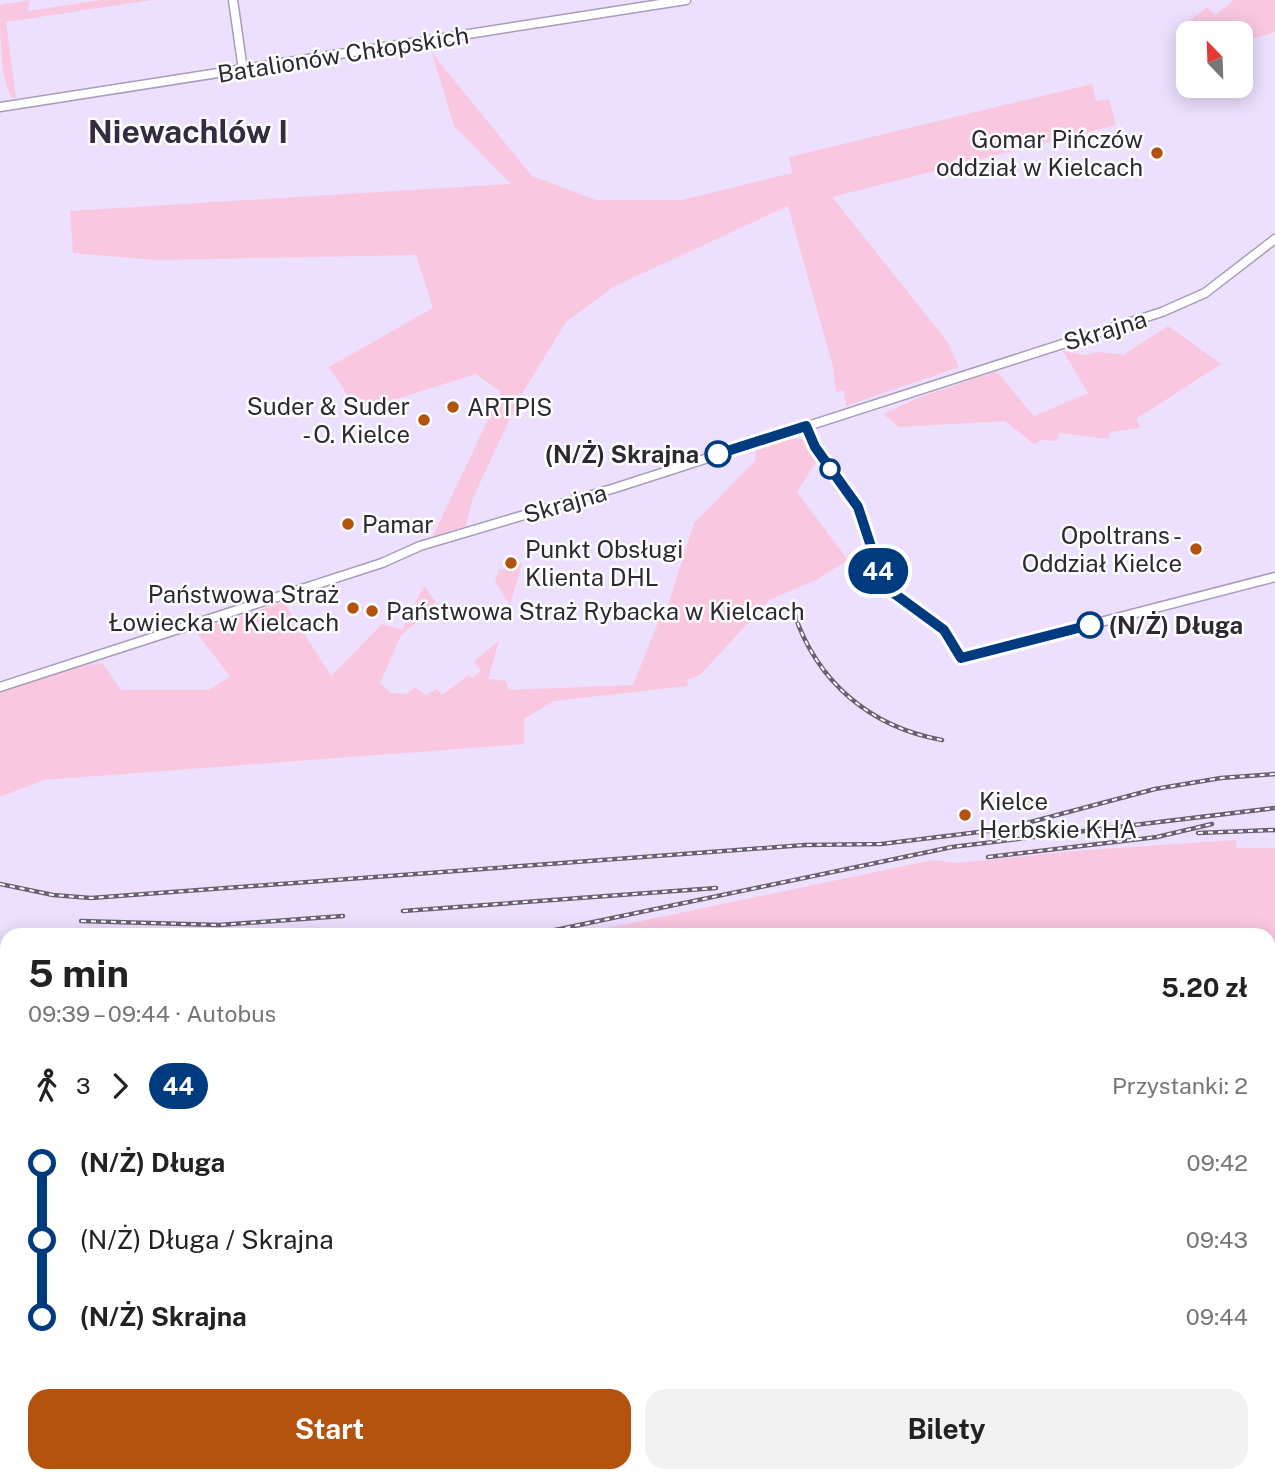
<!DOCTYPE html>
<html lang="pl">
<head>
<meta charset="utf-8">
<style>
	body { margin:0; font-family:"Public Sans",sans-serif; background:#f2f2f2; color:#222; height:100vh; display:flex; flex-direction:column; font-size:26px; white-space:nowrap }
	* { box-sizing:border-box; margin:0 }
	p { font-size:23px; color:#767676 }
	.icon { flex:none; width:38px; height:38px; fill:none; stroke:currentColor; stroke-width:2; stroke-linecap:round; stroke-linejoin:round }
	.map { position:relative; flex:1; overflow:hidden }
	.panel { position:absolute; left:0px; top:928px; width:1276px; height:555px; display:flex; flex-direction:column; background:#fff; border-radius:21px 21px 0 0; box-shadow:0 4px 18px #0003 }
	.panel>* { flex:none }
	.badge { padding:0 14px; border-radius:23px; font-size:24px; line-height:46px }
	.needle { width:46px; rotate:337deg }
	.controls { position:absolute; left:1176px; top:21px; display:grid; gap:14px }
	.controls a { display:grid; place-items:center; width:77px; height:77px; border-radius:14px; background:#fff; box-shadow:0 4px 18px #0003; font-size:35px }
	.map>.badge { position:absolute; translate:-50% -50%; box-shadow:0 0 0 4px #fff }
	.legs { display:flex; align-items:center; gap:10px; height:77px; padding:0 28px; font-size:23px }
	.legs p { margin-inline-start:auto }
	.overview { display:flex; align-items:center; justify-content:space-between; height:119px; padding:0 28px }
	h1 { font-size:38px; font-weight:700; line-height:52px }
	.cta { display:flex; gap:14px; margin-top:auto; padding:14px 28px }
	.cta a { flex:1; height:80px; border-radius:21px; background:#b3530d; color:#fff; font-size:28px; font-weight:700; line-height:80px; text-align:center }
	.cta a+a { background:#f2f2f2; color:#222 }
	ul { padding:0 28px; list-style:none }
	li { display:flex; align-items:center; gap:24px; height:77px; font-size:26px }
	li i { display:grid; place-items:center; width:10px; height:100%; margin:0 9px; background:currentColor }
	li i::after { content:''; width:18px; height:18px; margin:-9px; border:5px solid; border-radius:50%; background:#fff }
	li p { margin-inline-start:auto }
	li:first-child i { background:linear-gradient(#0000 50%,currentColor 0) }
	li:last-child i { background:linear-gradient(currentColor 50%,#0000 0) }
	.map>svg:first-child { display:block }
	.green { fill:#fac7e1 }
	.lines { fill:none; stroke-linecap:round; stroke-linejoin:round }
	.minor-casing { stroke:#a99cb9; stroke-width:11 }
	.minor { stroke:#fff; stroke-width:8 }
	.rail-casing { stroke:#696173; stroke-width:4.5 }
	.rail { stroke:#fff; stroke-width:2; stroke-dasharray:5; stroke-linecap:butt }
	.line-1-casing { stroke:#fff; stroke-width:16 }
	.line-1 { stroke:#003b80; stroke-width:10 }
	.poi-dot { fill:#b3530d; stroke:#fff; stroke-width:2.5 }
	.stop-1-dot { fill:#fff; stroke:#003b80; stroke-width:3.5 }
	.labels { text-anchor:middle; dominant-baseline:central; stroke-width:5; stroke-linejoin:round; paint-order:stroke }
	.street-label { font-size:24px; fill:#2d2833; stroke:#fff }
	.poi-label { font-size:24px; fill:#2d2833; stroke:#fff; text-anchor:start }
	.stop-label { font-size:24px; font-weight:bold; fill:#2d2833; stroke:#fff; text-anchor:end }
	.district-label { font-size:32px; font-weight:bold; fill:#362b42; stroke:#fff }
</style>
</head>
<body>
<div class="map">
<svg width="1275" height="1481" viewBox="0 0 1275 1481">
	<rect width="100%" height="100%" fill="#eddffe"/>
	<!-- green -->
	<path class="green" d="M30,0L28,11L101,0H152L6,22L16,98H13C0,85 0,25 0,5Z
		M1234,0H1275V32L1241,42V33H1197L1187,23L1207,7L1215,15Z
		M432,53L532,176L596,200H682L792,173L789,157L1092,84L1096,101L1109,99L1116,125L832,197L947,341L959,367L846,406L844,390L836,392L833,367L788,206L613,287L566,322L520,397L472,500L466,526L433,536L501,392L476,374L358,411L329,367L433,308L416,255L156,260L73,253L70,211L511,184L454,126Z
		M1168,326L1221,364L1136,419L1140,428L1110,432L1109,439L1059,433L1057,441L1040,440L1035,445L1005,421L899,427L883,414L918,398L996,371L1034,416L1088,393L1063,351L1084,355L1098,352L1123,355Z
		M787,438L805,440L818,459L797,492L848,560L816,580L769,600L700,675L687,680L688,686L554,701L524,719V744L43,780L0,797V691L74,667L102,663L121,690H209L230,676L195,631L284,602L331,676L382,624L402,630L424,586L435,601V608L429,606L420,613L423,617L401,635L380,683L391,693L406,694L415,687L426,695L437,689L442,695L469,675L472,678L481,671L474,661L499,641L488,679L506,681L509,690L633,685L661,615H665L694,523L755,461L756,449Z
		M517,562L522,564L510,605L495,581L499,569L514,570Z
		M1236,840L1237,848H1275V955L1269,967V934H579L933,860L958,863L1073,851Z
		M0,967H7V1106L0,1107Z"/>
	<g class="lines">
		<defs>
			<path id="minor" d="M233,0L243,70
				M0,107L686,0
				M806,426L815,447L858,507L884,586L944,630L961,658L1275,577
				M0,687L382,563L420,546L615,488L1162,312L1205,293L1275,239
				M0,963H7
				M1269,1257L1275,1268
				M0,1270L2,1284
				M1269,1396L1275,1391
				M0,1448L7,1447
				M53,1475L54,1481
				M123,1475L125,1481
				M421,1475L426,1479
				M512,1475L520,1481
				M597,1475L605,1481
				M851,1475L853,1481
				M1018,1475L1025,1481
				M1126,1475L1134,1481
				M75,1481H78
				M478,1481L483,1475
				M654,1481L655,1475
				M913,1481L915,1475
				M972,1481L985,1475
				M1100,1481L1105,1475
				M1198,1481L1202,1475
				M1267,1481L1275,1471"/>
		</defs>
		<!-- minor casing -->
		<use href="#minor" class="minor-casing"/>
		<!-- minor -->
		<use href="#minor" class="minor"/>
		<defs>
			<path id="rail" d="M794,613C817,682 870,727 942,740
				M1198,833L1275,830
				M988,857L1157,837L1212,824
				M0,884L53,895L91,898L805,845L881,844L1004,829L1155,789L1221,778L1275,774
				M403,911L716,888
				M81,921L219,925L343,916
				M536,934L952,847L1275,808
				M0,950H7"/>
		</defs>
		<!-- rail casing -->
		<use href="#rail" class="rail-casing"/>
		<!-- rail -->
		<use href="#rail" class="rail"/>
	</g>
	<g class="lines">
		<defs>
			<path id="line-1" d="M718,454L806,426L815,447L858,507L884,586L944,630L961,658L1090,625"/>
		</defs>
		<!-- line-1 casing -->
		<use href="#line-1" class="line-1-casing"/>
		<!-- line-1 -->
		<use href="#line-1" class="line-1"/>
	</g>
	<!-- markers -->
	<g class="poi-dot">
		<circle cx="1157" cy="153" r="7"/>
		<circle cx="453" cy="407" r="7"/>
		<circle cx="424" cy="420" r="7"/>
		<circle cx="348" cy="524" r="7"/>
		<circle cx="1196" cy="549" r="7"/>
		<circle cx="511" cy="563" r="7"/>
		<circle cx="353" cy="608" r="7"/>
		<circle cx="372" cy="611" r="7"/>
		<circle cx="965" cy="815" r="7"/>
	</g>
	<g class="stop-1-dot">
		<circle cx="718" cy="454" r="12"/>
		<circle cx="830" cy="469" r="9"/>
		<circle cx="1090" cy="625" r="12"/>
	</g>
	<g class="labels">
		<!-- street labels -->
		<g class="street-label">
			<text transform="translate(343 54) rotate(-9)">Batalionów Chłopskich</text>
			<text transform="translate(1105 330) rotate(-17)">Skrajna</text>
			<text transform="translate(565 503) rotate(-16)">Skrajna</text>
		</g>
		<!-- poi labels -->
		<g class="poi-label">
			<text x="1143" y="139" text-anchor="end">Gomar Pińczów<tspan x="1143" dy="28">oddział w Kielcach</tspan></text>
			<text x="410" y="406" text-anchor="end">Suder &amp; Suder<tspan x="410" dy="28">- O. Kielce</tspan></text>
			<text x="467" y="407">ARTPIS</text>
			<text x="362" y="524">Pamar</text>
			<text x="1182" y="535" text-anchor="end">Opoltrans -<tspan x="1182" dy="28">Oddział Kielce</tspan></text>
			<text x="525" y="549">Punkt Obsługi<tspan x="525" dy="28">Klienta DHL</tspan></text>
			<text x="339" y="594" text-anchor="end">Państwowa Straż<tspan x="339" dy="28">Łowiecka w Kielcach</tspan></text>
			<text x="386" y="611">Państwowa Straż Rybacka w Kielcach</text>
			<text x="979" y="801">Kielce<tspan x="979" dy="28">Herbskie KHA</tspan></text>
		</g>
		<!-- stop labels -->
		<g class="stop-label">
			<text x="699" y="454">(N/Ż) Skrajna</text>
			<text x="1109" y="625" text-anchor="start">(N/Ż) Długa</text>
		</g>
		<!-- district labels -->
		<g class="district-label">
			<text x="188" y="131">Niewachlów I</text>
		</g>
	</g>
</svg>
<div class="controls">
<a><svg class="needle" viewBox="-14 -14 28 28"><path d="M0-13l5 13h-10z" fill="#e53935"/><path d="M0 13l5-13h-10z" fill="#767676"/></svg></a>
</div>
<b class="badge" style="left:878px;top:571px;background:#003b80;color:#fff">44</b>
<section class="panel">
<div class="overview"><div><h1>5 min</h1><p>09:39 – 09:44 · Autobus</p></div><b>5.20 zł</b></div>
<div class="legs"><svg class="icon" aria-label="walk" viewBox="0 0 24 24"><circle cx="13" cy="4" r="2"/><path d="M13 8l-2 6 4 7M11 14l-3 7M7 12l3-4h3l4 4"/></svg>3<svg class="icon" aria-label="forward" viewBox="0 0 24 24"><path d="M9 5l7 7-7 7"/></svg><b class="badge" style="background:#003b80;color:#fff">44</b><p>Przystanki: 2</p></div>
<ul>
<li><i style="color:#003b80"></i><b>(N/Ż) Długa</b><p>09:42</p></li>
<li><i style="color:#003b80"></i><span>(N/Ż) Długa / Skrajna</span><p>09:43</p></li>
<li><i style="color:#003b80"></i><b>(N/Ż) Skrajna</b><p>09:44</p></li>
</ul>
<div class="cta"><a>Start</a><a>Bilety</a></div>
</section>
</div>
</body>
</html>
